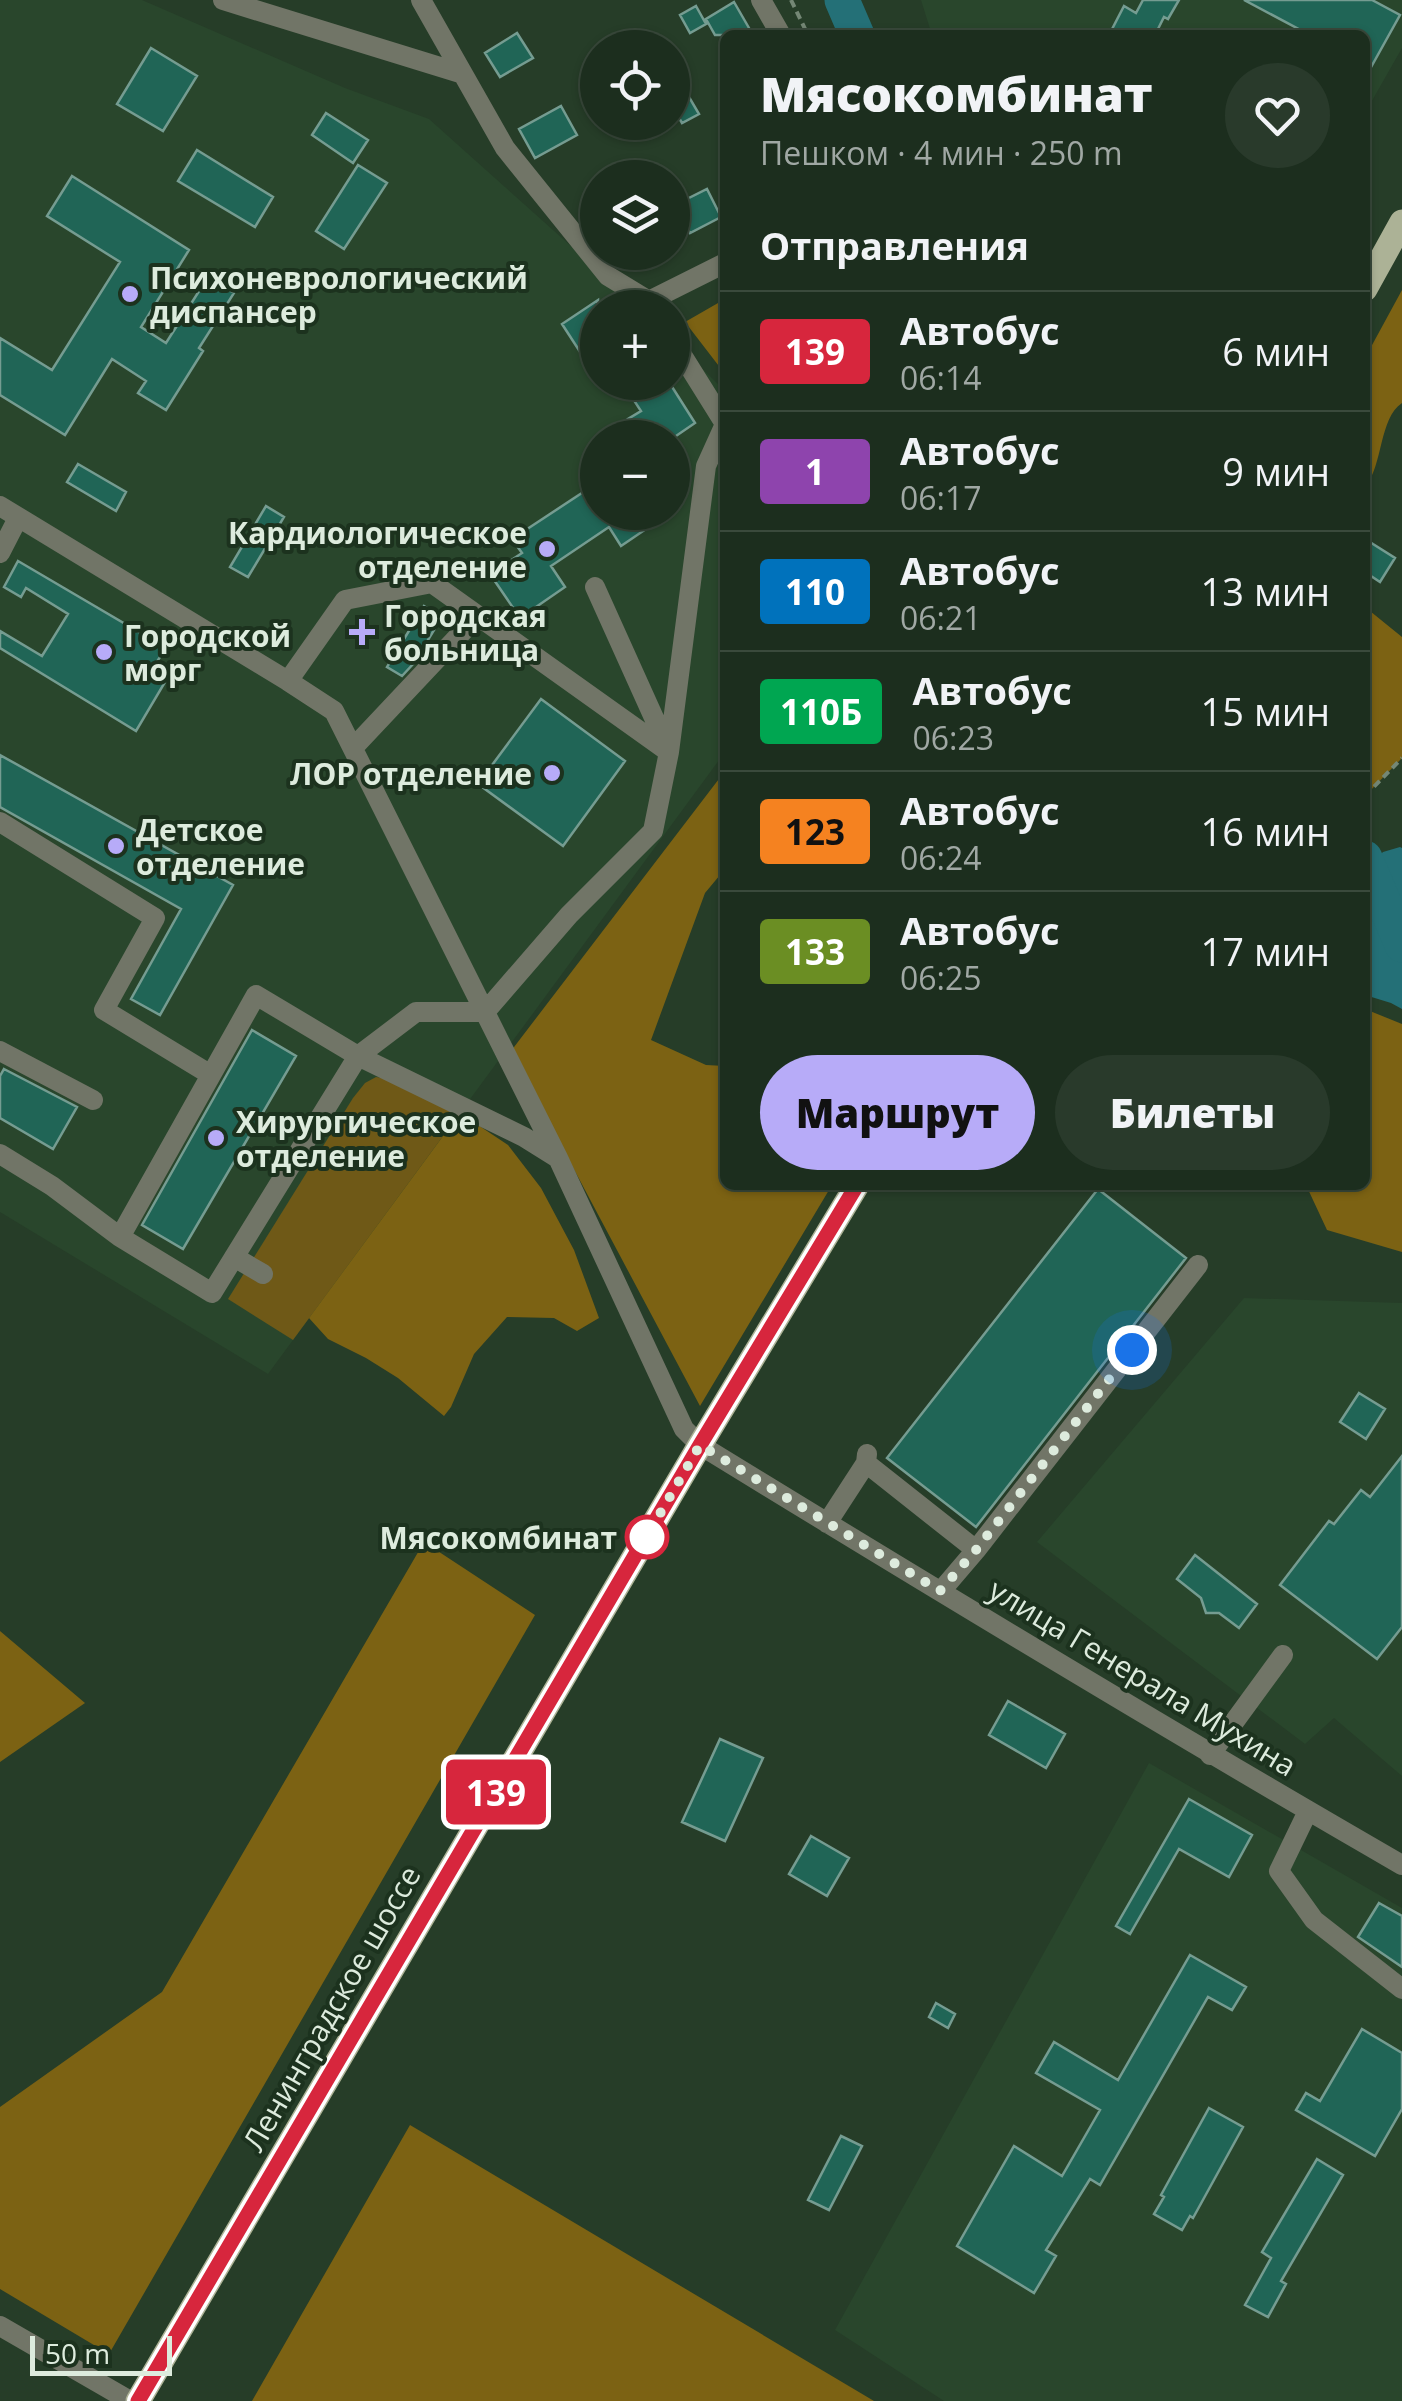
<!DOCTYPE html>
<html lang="ru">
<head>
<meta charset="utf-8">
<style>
	body { margin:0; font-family:"Open Sans",sans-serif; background:#293a2b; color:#f1f3f6; height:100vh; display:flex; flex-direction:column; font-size:38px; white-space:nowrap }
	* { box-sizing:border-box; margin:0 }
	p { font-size:32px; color:#a0a8a4 }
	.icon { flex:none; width:55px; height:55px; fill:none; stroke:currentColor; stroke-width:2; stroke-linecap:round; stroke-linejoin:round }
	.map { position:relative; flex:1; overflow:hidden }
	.panel { position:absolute; left:720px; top:30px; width:650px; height:1160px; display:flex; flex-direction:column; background:#1c2e1e; border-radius:15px; box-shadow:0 2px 8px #0004,0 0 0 2px #3a4a3c }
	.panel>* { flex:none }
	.badge { padding:0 20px; border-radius:8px; font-size:35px; line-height:65px }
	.tools { position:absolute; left:580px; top:30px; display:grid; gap:20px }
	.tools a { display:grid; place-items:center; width:110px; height:110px; border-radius:50%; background:#1c2e1e; box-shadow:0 2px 8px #0004,0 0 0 2px #3a4a3c; font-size:50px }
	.scale { position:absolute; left:30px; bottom:25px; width:142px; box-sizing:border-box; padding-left:10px; border:5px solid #ddebdd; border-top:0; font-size:28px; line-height:35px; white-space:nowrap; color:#ddebdd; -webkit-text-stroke:8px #1c321e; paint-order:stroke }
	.you { position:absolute; width:50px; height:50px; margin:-25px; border:8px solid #fff; border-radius:50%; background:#1a73e8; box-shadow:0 0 0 15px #1a73e833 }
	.map>.badge { position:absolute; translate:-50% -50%; box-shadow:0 0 0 5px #fff }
	h2 { padding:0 40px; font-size:38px; line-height:90px }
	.round { display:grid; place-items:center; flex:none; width:105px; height:105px; border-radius:52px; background:#293a2b }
	.head { display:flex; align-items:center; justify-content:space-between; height:170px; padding:0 40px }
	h1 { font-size:48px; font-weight:800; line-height:75px }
	.action { display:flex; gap:20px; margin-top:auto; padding:20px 40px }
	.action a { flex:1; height:115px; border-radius:60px; background:#b7abf8; color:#111; font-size:40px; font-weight:800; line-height:115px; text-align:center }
	.action a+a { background:#293a2b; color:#f1f3f6 }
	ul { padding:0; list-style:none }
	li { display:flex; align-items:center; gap:30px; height:120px; padding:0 40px; border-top:2px solid #3a4a3c }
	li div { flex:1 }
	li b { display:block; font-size:38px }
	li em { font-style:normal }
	li .badge { min-width:110px; font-weight:700; text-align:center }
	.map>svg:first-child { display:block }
	.built { fill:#29462c; fill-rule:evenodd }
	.green { fill:#6f5917 }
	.forest { fill:#7c6213 }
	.water { fill:#247077 }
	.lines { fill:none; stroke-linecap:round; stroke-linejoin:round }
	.river { stroke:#247077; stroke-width:35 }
	.building { fill:#206556; stroke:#759c91; stroke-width:2.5 }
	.path { stroke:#748775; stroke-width:4; stroke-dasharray:8 5; stroke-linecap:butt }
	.minor { stroke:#717567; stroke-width:20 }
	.major { stroke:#acb296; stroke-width:25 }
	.line-casing { stroke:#fff; stroke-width:22 }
	.line { stroke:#d7263d; stroke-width:15 }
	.walk { stroke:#ddebdd; stroke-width:10; stroke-dasharray:0 18 }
	.poi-dot { fill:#b7abf8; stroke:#1c321e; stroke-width:4 }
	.stop-dot { fill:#fff; stroke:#d7263d; stroke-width:5 }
	.labels { text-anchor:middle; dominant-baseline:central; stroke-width:8; stroke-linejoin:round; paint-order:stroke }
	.poi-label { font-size:30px; font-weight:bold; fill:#ddebdd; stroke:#1c321e; text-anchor:start }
	.stop-label { font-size:30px; font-weight:bold; fill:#ddebdd; stroke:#1c321e; text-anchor:end }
	.street-label { font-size:30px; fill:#ddebdd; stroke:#1c321e }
</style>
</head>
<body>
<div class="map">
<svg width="1402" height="2401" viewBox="0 0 1402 2401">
	<rect width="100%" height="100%" fill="#263d28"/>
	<!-- built -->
	<path class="built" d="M0,0H142L345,88L429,119L639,307L598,308V382H672L673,340L725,391V752L268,1374L0,1212ZM598,438H672V512H598Z
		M921,0H1402V48L1365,113V35H932Z
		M1244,1298L1402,1303V1776L1334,1718L1305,1744L1037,1542Z
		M1149,1763L1402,1908V2401H944L835,2330Z"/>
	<!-- green -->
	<path class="green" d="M376,1077L388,1079L460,1113L293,1340L228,1299L353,1098L365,1083Z"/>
	<!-- forest -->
	<path class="forest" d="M1402,290V403C1379,418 1383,466 1365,487V358Z
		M725,299V374L685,322Z
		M1365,607L1402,637V758L1365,796Z
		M725,771V869L705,893L651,1040L706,1065L725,1066V1185H832L700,1406L511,1051Z
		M1365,1009L1402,1024V1252L1327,1230L1306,1185H1365Z
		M460,1113L508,1145L541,1188L574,1250L599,1318L577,1331L554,1318L507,1317L474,1354L451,1407L444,1416L398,1378L366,1358L328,1339L309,1318Z
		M424,1542L535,1615L109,2354L0,2289V2107L162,1992Z
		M0,1631L85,1703L0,1762Z
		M410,2125L874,2401H252Z"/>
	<!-- water -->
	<path class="water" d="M1400,847L1402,848V1009L1391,1003L1365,995V871L1383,852Z"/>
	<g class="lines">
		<!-- river -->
		<path class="river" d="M842,0L857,35
			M1365,858L1402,945"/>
	</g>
	<!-- building -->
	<path class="building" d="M1143,0H1179L1168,19L1164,17L1155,35H1109L1124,6L1136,13Z
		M1244,0H1372L1400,15L1365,78V35H1310Z
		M734,2L753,35H715L706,19Z
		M696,6L706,24L690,33L680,15Z
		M517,33L533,58L500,77L485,53Z
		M151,48L197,76L163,131L117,104Z
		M672,68L699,114L682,123L672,106Z
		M561,106L577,135L535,158L519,129Z
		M326,113L368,140L353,163L312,135Z
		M197,150L273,197L255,227L178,181Z
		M358,165L387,183L344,249L316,231Z
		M72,176L189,250L141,327L166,343L208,277L234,293L199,348L203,351L166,410L138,393L146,381L112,359L65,435L0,395V338L52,370L120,262L47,216Z
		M707,189L721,217L690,233L675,205Z
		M598,300V353L586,361L562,324Z
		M622,382H669L695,423L673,438H641L628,419L641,411Z
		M78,464L126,492L116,511L67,482Z
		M591,487L598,497V512H671L621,546L609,527L551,566L565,587L520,618L490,574L522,553L512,539Z
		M266,506L284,517L248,577L230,567Z
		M1365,539L1395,558L1380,582L1365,572Z
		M18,561L166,648L156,663L171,672L136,731L0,648V631L42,656L68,614L26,588L21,597L4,587Z
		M424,606L442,617L414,663L402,676L387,667Z
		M541,699L625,761L563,846L478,784Z
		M0,755L233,885L160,1015L131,999L181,909L0,807Z
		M252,1030L296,1056L183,1249L142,1225Z
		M4,1069L77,1107L53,1149L0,1118V1076Z
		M1098,1189L1186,1258L976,1527L887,1458Z
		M1359,1393L1385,1409L1366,1439L1340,1422Z
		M1402,1456V1627L1377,1659L1280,1585L1329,1521L1334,1524L1361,1490L1370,1497Z
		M1195,1555L1257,1604L1239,1628L1219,1613H1206L1201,1598L1177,1579Z
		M1008,1701L1065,1734L1046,1768L989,1735Z
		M720,1739L763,1758L725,1841L682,1822Z
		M1189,1799L1252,1835L1229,1877L1179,1849L1130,1934L1116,1926Z
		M811,1836L849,1858L827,1896L789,1874Z
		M1379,1903L1402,1916V1967L1358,1937Z
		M1190,1955L1246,1987L1232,2010L1208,1997L1100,2185L1090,2179L1046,2250L1056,2256L1034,2293L957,2246L1014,2146L1062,2176L1100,2110L1036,2073L1054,2042L1118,2080Z
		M936,2003L955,2014L948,2028L929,2017Z
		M1362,2029L1402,2053V2109L1375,2156L1296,2110L1306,2093L1320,2101Z
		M1209,2108L1243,2127L1193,2218L1190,2216L1182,2230L1154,2214L1164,2197L1161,2195Z
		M841,2136L862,2146L829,2210L808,2200Z
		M1317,2159L1343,2175L1281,2281L1286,2284L1268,2317L1245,2305L1271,2258L1262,2252Z"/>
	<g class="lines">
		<!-- path -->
		<path class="path" d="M791,0L808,35
			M1365,796L1402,758"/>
		<!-- minor -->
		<path class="minor" d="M223,0L463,74
			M421,0L505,148L608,276L649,301L653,308
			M761,0L781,35
			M649,301L725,263
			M0,506L288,681L334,711L558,1158L684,1429L700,1445C933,1588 1166,1729 1402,1865
			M0,553L18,518
			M595,587L668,749
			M288,681L345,600L432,583L669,752
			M353,748L466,628L482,618
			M0,822L155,918L104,1010L211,1075
			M0,1051L93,1100
			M0,1154L52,1186L120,1237L212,1293L358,1056L256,995L120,1237
			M556,1157L524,1137L358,1056L416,1012H485L569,915L653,831L669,752L706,466L725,424L672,339
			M234,1257L263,1274
			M866,1463L976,1550
			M827,1523L866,1463L867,1454
			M941,1591L976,1550L1198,1265
			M1210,1755L1283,1655
			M1308,1811L1279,1871L1314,1920L1402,1989
			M0,2326L130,2401"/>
		<!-- major -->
		<path class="major" d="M1365,289L1402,222
			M138,2401L700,1445L857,1185"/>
	</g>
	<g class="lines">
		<defs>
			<path id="line" d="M138,2401L700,1445L857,1185"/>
		</defs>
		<!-- line casing -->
		<use href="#line" class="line-casing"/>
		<!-- line -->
		<use href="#line" class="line"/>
		<!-- walk -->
		<path class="walk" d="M647,1537L640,1548L700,1445L940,1591L976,1550L1132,1350"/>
	</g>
	<!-- markers -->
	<g class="poi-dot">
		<circle cx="130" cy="294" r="10"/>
		<circle cx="547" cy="549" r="10"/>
		<path d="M357 617h10v10h10v10h-10v10h-10v-10h-10v-10h10z"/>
		<circle cx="104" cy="652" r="10"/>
		<circle cx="552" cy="773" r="10"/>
		<circle cx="116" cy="846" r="10"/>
		<circle cx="216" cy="1138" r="10"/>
	</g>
	<circle class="stop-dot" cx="647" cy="1537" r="20"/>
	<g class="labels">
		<!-- poi labels -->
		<g class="poi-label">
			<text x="150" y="277">Психоневрологический<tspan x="150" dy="34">диспансер</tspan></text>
			<text x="527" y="532" text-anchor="end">Кардиологическое<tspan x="527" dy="34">отделение</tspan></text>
			<text x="384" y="615">Городская<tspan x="384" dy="34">больница</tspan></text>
			<text x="124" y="635">Городской<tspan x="124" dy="34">морг</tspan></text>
			<text x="532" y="773" text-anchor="end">ЛОР отделение</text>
			<text x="136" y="829">Детское<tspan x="136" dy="34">отделение</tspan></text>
			<text x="236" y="1121">Хирургическое<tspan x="236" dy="34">отделение</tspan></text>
		</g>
		<!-- stop labels -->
		<g class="stop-label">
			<text x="617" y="1537">Мясокомбинат</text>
		</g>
		<!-- street labels -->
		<g class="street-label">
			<text transform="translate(1143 1677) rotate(31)">улица Генерала Мухина</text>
			<text transform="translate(331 2008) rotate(-60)">Ленинградское шоссе</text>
		</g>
	</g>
</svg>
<div class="tools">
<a><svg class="icon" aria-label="locate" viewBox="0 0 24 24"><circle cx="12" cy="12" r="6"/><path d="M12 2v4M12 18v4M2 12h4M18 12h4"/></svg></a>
<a><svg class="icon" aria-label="layers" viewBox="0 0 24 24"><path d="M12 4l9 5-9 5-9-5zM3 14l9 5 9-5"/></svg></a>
<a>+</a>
<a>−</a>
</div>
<div class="scale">50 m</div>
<div class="you" style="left:1132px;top:1350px"></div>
<b class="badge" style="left:496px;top:1792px;background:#d7263d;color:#fff">139</b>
<section class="panel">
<div class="head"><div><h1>Мясокомбинат</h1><p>Пешком · 4 мин · 250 m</p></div><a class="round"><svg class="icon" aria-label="heart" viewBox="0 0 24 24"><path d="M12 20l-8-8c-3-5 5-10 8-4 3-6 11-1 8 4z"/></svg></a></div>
<h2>Отправления</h2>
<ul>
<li><span class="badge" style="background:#d7263d;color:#fff">139</span><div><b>Автобус</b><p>06:14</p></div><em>6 мин</em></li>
<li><span class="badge" style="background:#8e44ad;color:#fff">1</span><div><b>Автобус</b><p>06:17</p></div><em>9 мин</em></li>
<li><span class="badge" style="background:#0072bc;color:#fff">110</span><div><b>Автобус</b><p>06:21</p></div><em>13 мин</em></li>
<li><span class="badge" style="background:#00a651;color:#fff">110Б</span><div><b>Автобус</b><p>06:23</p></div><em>15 мин</em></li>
<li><span class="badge" style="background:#f58220;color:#111">123</span><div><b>Автобус</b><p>06:24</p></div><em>16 мин</em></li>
<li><span class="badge" style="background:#6b8e23;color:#fff">133</span><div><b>Автобус</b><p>06:25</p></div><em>17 мин</em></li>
</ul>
<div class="action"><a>Маршрут</a><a>Билеты</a></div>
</section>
</div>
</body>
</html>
